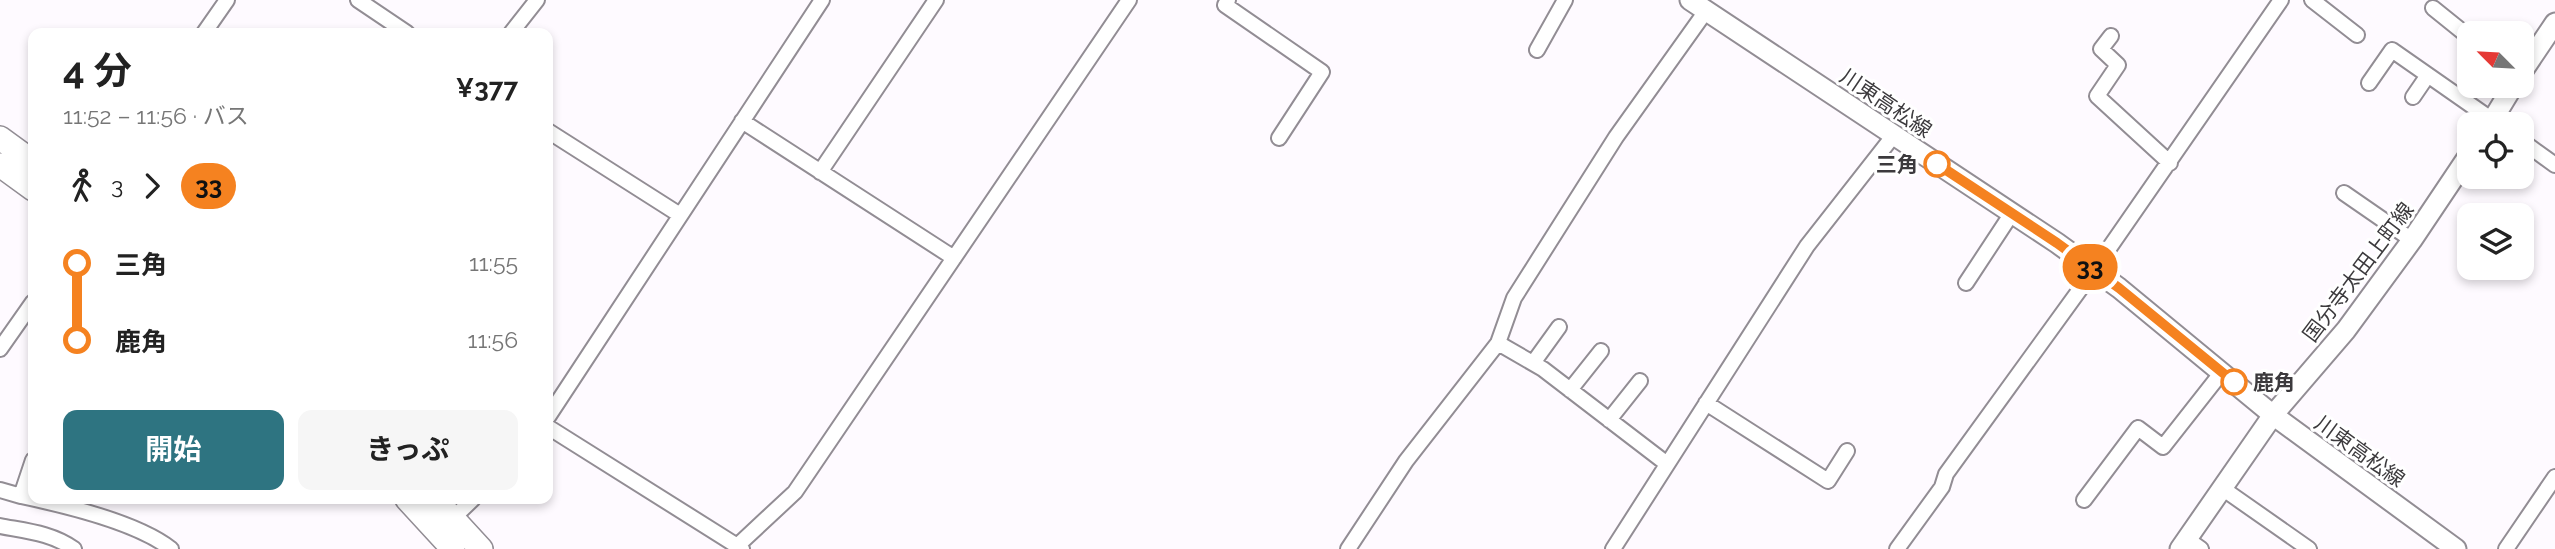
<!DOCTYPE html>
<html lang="ja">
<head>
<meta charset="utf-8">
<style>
	body { margin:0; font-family:Raleway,"Noto Sans JP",sans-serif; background:#f6f6f6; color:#222; height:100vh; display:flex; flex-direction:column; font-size:26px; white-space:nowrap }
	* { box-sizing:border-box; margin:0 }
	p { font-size:23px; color:#767676 }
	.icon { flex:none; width:38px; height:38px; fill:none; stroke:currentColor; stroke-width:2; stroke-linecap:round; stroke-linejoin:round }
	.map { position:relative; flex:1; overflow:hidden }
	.sheet { position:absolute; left:28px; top:28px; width:525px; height:476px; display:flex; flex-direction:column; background:#fff; border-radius:14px; box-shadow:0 4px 10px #0003 }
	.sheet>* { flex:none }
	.badge { padding:0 14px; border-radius:23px; font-size:24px; line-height:46px }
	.needle { width:46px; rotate:294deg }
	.fabs { position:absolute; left:2457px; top:21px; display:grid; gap:14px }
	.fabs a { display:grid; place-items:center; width:77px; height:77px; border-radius:14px; background:#fff; box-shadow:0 4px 10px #0003; font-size:35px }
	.map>.badge { position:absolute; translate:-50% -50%; box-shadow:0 0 0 4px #fff }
	.legs { display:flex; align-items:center; gap:10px; height:77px; padding:0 35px; font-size:23px }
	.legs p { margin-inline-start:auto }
	.summary { display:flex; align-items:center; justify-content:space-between; height:119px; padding:0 35px }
	h1 { font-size:38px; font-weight:700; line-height:52px }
	.button { display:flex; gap:14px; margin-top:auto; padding:14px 35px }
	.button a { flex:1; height:80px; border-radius:14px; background:#2e7481; color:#fff; font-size:28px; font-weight:700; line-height:80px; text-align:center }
	.button a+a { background:#f6f6f6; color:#222 }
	ul { padding:0 35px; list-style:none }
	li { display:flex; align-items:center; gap:24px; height:77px; font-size:26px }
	li i { display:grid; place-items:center; width:10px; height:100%; margin:0 9px; background:currentColor }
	li i::after { content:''; width:18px; height:18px; margin:-9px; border:5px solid; border-radius:50%; background:#fff }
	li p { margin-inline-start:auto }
	li:first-child i { background:linear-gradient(#0000 50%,currentColor 0) }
	li:last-child i { background:linear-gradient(currentColor 50%,#0000 0) }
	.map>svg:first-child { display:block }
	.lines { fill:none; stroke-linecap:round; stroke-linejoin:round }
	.minor-casing { stroke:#928d94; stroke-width:18 }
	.secondary-casing { stroke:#928d94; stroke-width:23 }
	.trunk-casing { stroke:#928d94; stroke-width:26 }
	.minor { stroke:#fff; stroke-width:14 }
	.secondary { stroke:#fff; stroke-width:19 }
	.trunk { stroke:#fff; stroke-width:23 }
	.line-1-casing { stroke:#fff; stroke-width:16 }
	.line-1 { stroke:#f58220; stroke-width:10 }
	.stop-1-dot { fill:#fff; stroke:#f58220; stroke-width:3.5 }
	.labels { text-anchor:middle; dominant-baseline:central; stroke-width:6; stroke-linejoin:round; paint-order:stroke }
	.street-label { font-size:21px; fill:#3c3a3d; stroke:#fff }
	.stop-label { font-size:21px; font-weight:bold; fill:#3c3a3d; stroke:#fff; text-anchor:end }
</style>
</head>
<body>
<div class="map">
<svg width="2555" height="549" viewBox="0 0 2555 549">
	<rect width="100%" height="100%" fill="#fefaff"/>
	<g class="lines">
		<defs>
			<path id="minor" d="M358,0L407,33
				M1228,0L1225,5L1322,72L1279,138
				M2312,0L2357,35
				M2433,8L2469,37
				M204,33L227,0
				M511,33L537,0
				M2111,36L2101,49L2118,65L2097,96L2170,163
				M1537,50L1565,0
				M2369,83L2392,50L2498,124
				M2413,97L2428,75
				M742,121L954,258
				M548,131L680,215
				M2522,141L2555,165
				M820,172L936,0
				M2344,193L2412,240
				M1966,283L2012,213
				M1498,343L1543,369L1667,464
				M0,349L33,302
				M1533,363L1559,327
				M1570,390L1601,351
				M1706,403L1828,481L1847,451
				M548,417L822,0
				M1609,420L1640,381
				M548,427L742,549
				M2222,488L2309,549
				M0,490L21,496L33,460
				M21,496C64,505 137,522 171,549
				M2084,500L2138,428L2163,447L2222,372
				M449,522L473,499
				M0,526C26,531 52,533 74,549
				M2187,539L2201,549
				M737,546L795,492L1129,0
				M1348,549L1406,461L1498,343L1514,298L1616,137L1706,11
				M1613,549L1807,246L1894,135
				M1897,549L1942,487L1946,474L2094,270L2281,0
				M2506,549L2555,477"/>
			<path id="secondary" d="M1690,0L2057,243L2119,288L2273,415L2456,549
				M2522,72L2555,23
				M2490,124L2513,86
				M2180,549L2273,415L2346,330L2412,240L2469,155"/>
			<path id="trunk" d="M0,138L33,162
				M0,165L33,189
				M407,499L453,549
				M435,499L481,549"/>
		</defs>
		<!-- minor casing -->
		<use href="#minor" class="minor-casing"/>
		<!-- secondary casing -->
		<use href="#secondary" class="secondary-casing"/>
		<!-- trunk casing -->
		<use href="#trunk" class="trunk-casing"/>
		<!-- minor -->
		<use href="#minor" class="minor"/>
		<!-- secondary -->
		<use href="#secondary" class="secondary"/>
		<!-- trunk -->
		<use href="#trunk" class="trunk"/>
	</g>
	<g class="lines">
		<defs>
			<path id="line-1" d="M1937,164L2057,243L2119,288L2234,382"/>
		</defs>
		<!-- line-1 casing -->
		<use href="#line-1" class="line-1-casing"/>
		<!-- line-1 -->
		<use href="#line-1" class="line-1"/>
	</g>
	<!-- markers -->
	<g class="stop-1-dot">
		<circle cx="1937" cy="164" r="12"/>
		<circle cx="2234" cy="382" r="12"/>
	</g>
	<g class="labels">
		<!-- street labels -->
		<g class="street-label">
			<text transform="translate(1886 103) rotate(34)">川東高松線</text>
			<text transform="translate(2358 272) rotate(-53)">国分寺太田上町線</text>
			<text transform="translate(2360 451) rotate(36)">川東高松線</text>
		</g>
		<!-- stop labels -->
		<g class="stop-label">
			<text x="1918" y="164">三角</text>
			<text x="2253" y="382" text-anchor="start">鹿角</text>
		</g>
	</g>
</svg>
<div class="fabs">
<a><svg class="needle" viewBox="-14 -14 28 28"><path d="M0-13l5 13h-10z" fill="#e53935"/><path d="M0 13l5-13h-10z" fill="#767676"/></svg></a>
<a><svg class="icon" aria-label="locate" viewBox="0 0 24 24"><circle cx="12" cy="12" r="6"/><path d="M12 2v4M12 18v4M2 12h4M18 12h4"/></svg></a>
<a><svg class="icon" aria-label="layers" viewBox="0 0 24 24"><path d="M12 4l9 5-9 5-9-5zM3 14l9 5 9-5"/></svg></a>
</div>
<b class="badge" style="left:2090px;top:267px;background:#f58220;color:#111">33</b>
<section class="sheet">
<div class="summary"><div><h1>4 分</h1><p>11:52 – 11:56 · バス</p></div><b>¥377</b></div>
<div class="legs"><svg class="icon" aria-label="walk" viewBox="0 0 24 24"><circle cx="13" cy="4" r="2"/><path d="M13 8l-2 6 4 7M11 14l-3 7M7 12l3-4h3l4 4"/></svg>3<svg class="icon" aria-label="forward" viewBox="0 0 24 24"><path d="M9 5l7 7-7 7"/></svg><b class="badge" style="background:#f58220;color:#111">33</b></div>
<ul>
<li><i style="color:#f58220"></i><b>三角</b><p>11:55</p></li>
<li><i style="color:#f58220"></i><b>鹿角</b><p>11:56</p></li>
</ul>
<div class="button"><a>開始</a><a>きっぷ</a></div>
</section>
</div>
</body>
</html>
